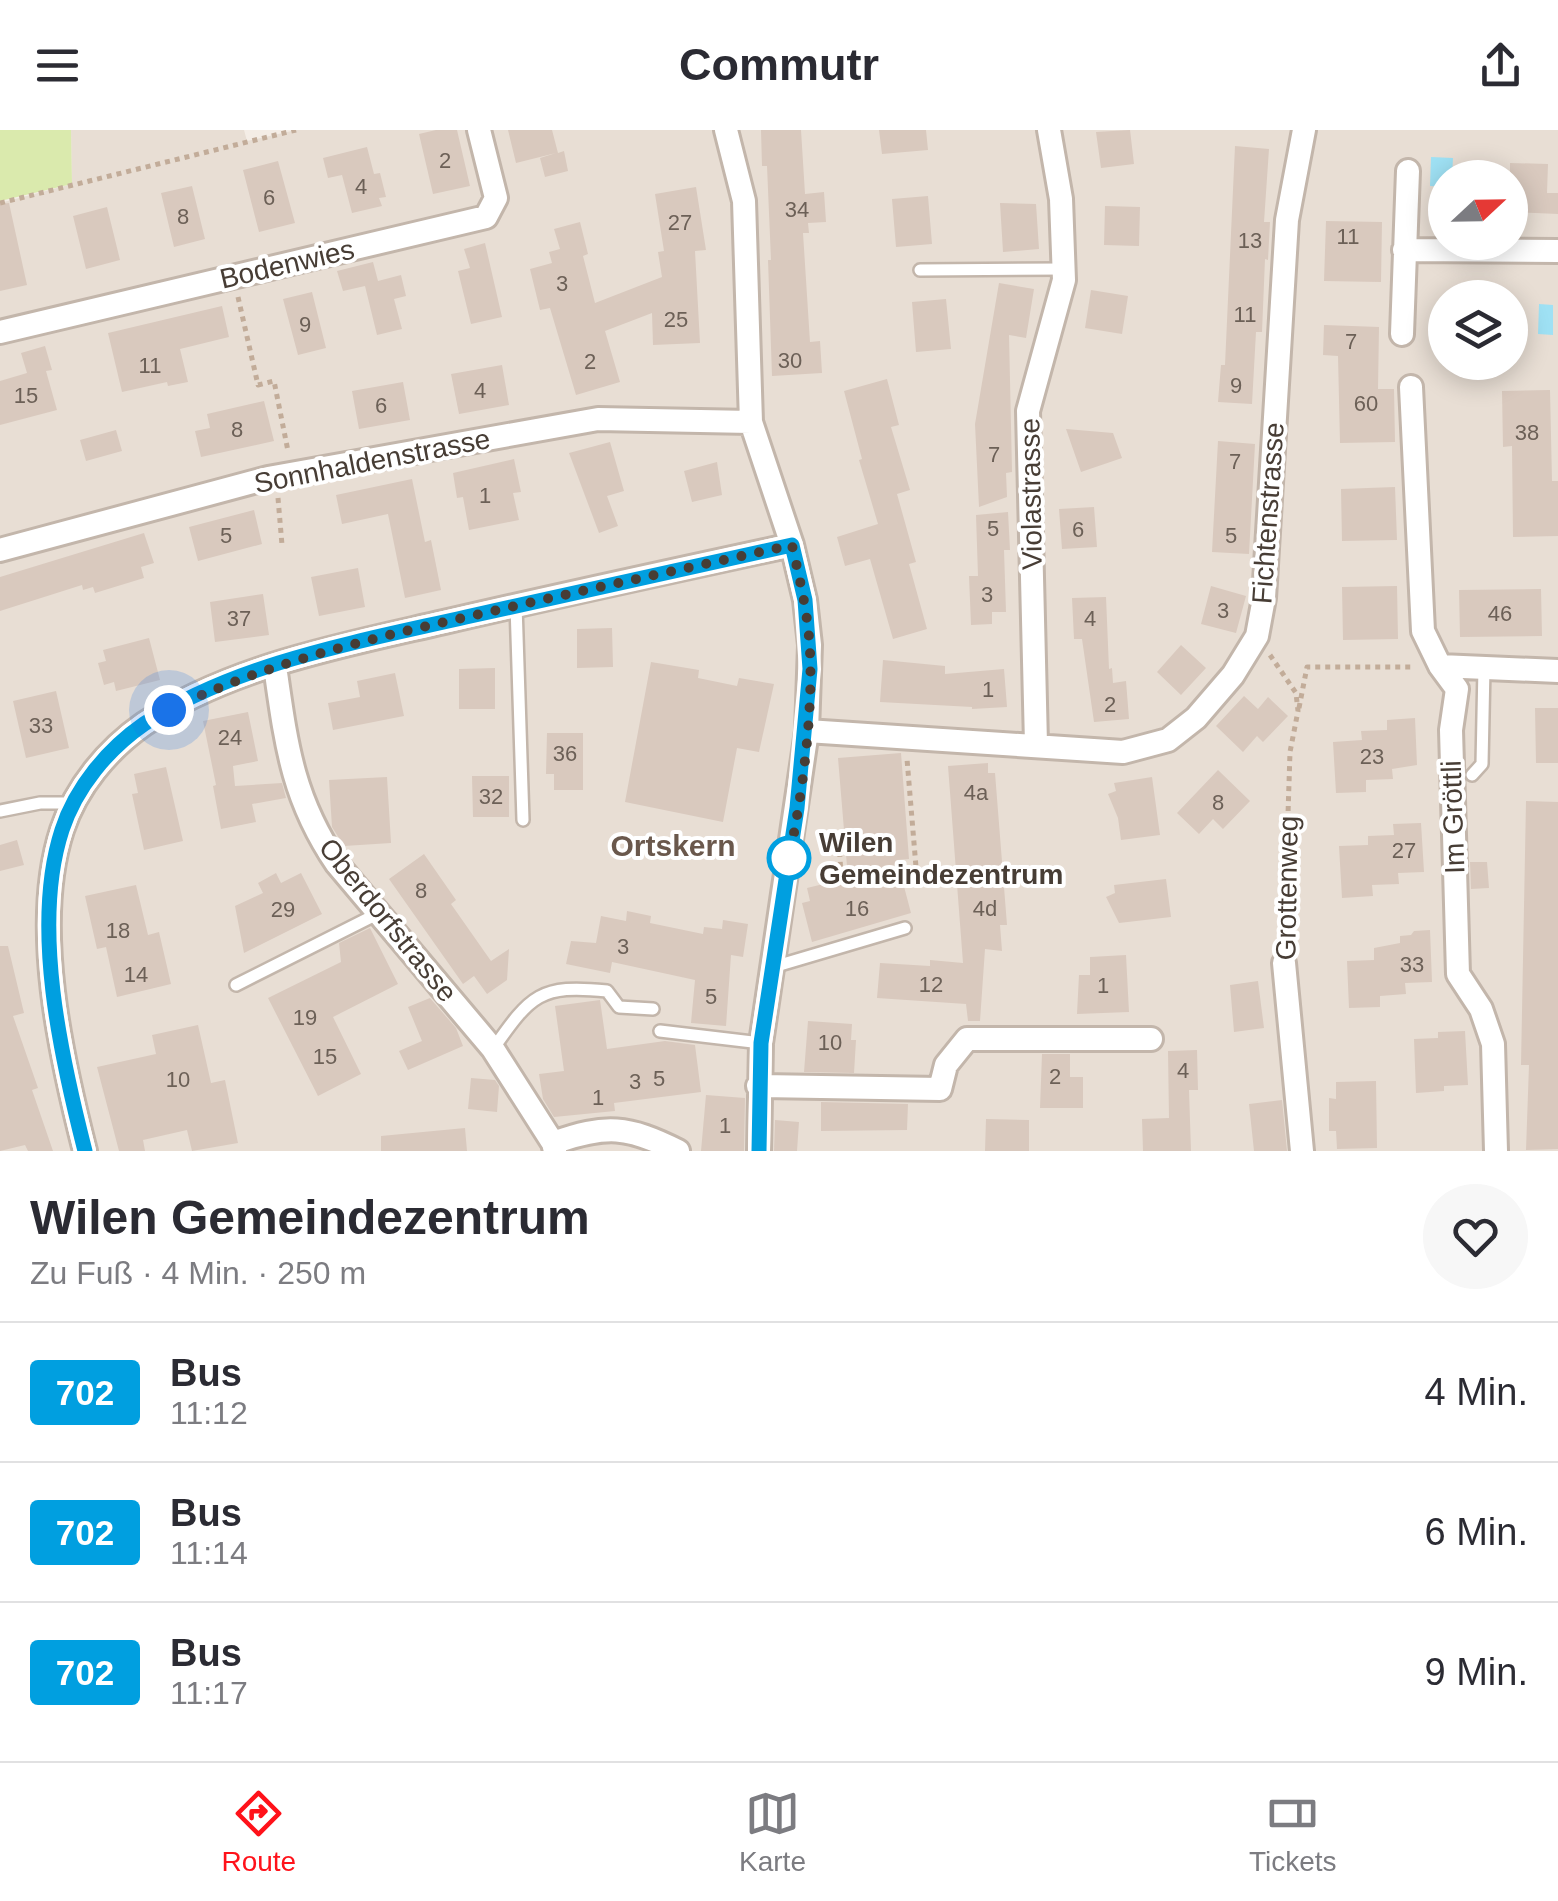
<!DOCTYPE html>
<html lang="de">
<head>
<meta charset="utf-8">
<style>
	body { margin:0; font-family:Arial,sans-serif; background:#f7f7f7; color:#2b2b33; height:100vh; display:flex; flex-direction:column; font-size:38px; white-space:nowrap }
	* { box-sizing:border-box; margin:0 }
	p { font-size:32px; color:#7c7c81 }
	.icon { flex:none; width:55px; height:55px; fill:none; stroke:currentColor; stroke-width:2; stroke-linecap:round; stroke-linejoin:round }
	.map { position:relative; height:1021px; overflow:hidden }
	.details { display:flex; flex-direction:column; background:#fff; flex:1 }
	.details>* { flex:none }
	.badge { padding:0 20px; border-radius:8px; font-size:35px; line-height:65px }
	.needle { width:65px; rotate:68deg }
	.controls { position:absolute; left:1428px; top:30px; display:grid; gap:20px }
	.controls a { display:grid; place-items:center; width:100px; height:100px; border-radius:50%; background:#fff; box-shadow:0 5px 25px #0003; font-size:50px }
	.you { position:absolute; width:50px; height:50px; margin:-25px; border:8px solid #fff; border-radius:50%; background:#1a73e8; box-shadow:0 0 0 15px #1a73e833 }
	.map>.badge { position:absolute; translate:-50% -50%; box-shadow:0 0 0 5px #fff }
	.round { display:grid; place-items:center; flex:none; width:105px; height:105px; border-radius:52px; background:#f7f7f7 }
	.headline { display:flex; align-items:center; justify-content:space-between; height:170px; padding:0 30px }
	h1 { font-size:48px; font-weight:700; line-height:75px }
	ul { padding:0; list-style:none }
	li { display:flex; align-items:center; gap:30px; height:140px; padding:0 30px; border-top:2px solid #e1e1e2 }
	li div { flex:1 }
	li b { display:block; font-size:38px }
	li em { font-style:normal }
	li .badge { min-width:110px; font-weight:700; text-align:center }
	header { display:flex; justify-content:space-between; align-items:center; height:130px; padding:0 30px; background:#fff; font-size:45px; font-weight:700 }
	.dock { display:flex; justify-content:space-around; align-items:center; height:140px; border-top:2px solid #e1e1e2; background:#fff; font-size:28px; color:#7c7c81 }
	.dock a { display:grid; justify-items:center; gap:5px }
	.dock .on { color:#ff121a }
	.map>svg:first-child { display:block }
	.residential { fill:#e8ded4; fill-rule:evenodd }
	.green { fill:#daeaad }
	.water { fill:#9fe1f4 }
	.building { fill:#d9c9be }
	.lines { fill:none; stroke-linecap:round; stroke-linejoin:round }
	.lane-casing { stroke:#c3b6ab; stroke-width:16 }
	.street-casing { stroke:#c3b6ab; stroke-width:28 }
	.path { stroke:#c2ac99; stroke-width:5; stroke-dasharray:5 5; stroke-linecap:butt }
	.lane { stroke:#fff; stroke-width:11 }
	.street { stroke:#fff; stroke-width:22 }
	.line-casing { stroke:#fff; stroke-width:22 }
	.line { stroke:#009fe0; stroke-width:15 }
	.walk { stroke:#473d35; stroke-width:10; stroke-dasharray:0 18 }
	.stop-dot { fill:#fff; stroke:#009fe0; stroke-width:5 }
	.labels { text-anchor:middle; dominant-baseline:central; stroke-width:8; stroke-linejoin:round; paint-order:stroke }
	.number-label { font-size:22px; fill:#6c6057 }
	.street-label { font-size:28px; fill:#473d35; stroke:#fff }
	.stop-label { font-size:28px; font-weight:bold; fill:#473d35; stroke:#fff; text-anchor:start }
	.neighbourhood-label { font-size:30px; font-weight:bold; fill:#6a584c; stroke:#fff }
</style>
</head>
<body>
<header><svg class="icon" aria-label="menu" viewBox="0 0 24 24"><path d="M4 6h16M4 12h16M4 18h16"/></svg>Commutr<svg class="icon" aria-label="share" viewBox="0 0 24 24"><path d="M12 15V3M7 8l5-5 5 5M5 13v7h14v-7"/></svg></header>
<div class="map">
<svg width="1558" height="1021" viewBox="0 0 1558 1021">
	<rect width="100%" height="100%" fill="#f4ede6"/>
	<!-- residential -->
	<path class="residential" d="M71,0H244L247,11L296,0H1558V1021H0V73L72,54ZM1445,48H1510V112H1445ZM1445,168H1510V232H1445Z"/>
	<!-- green -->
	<path class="green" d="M0,0H71L72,54L0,71Z"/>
	<!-- water -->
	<path class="water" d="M1431,27L1453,28L1452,47L1445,48V57L1430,56Z
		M1539,174L1553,175V205L1538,204Z"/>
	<!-- building -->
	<path class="building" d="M436,0H457L470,56L433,64L419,4Z
		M508,0H552L558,23L564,21L568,41L545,47L540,28L556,23L516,33Z
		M761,0H801L805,64L824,62L826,92L808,93L809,103H803L810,212L820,211L822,243L772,246L768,130H771L767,36H762Z
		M879,0H926L928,20L882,24Z
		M1130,0L1134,34L1101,38L1096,2Z
		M1235,16L1269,19L1264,92H1270L1268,130L1265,129L1262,202H1256L1252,274L1218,272L1221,235H1225Z
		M367,17L374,44L380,43L386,67L379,68L382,76L352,83L342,45L328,48L323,28Z
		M278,31L295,93L259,102L243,40Z
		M1510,33L1548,34L1547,63H1558V84L1510,82Z
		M192,56L205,109L174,117L161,63Z
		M696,57L706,120L695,121L700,213L653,215L652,183L605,201L620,252L576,265L550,178L540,180L530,139L552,133L549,122L560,119L554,99L580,92L588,124L583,126L595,173L662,147L658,122L664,121L655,64Z
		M928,66L932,114L896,117L892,69Z
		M9,73L27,155L0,161V74Z
		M1000,73L1036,74L1039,119L1003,122Z
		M1105,76L1140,77L1139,116L1104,115Z
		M107,77L120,130L86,139L73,86Z
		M1326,91L1382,92L1381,152L1324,151Z
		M485,113L502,187L471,194L458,141L470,138L464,119Z
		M373,132L378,151L401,145L406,166L394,169L402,199L377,205L365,156L343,161L337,141Z
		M999,153L1034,159L1026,208L1009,205L1012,342L1006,343L1007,367L979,377L975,294Z
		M1091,160L1128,166L1122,204L1085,198Z
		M312,162L326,218L298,225L283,169Z
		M946,169L951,219L916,222L912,172Z
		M222,176L229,207L180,219L188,252L168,256L167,252L122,262L108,203Z
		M1324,195L1379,197L1378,259H1394L1395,312L1340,313L1338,226L1323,225Z
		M45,216L52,240L46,241L57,280L0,295V251L27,243L21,223Z
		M502,235L509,275L459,284L451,244Z
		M887,249L899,295L891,297L910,360L897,364L916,432L909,434L927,499L893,509L870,429L845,436L837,407L878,394L859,330L862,329L844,261Z
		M403,252L410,290L359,299L352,261Z
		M1550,260L1552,351H1558V406L1513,407L1512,316L1503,317L1502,261Z
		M264,271L274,311L201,327L195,301L210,298L207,284Z
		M1066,299L1113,303L1122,328L1081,342Z
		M116,300L122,321L86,331L80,310Z
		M1218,311L1255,314L1249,424L1212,422Z
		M610,312L624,361L607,366L618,396L599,403L569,323Z
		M514,329L521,362L513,363L519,390L469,400L463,367L457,368L453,343Z
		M717,332L722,365L692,372L684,341Z
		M412,349L425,412L431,410L441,460L405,468L388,384L342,394L336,365Z
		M1395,357L1397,410L1342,411L1341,359Z
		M1094,377L1097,417L1062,419L1059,379Z
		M254,380L262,414L198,431L189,397Z
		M1008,382L1010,420H1004L1006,482H992V494L971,495L969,446H978L976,385Z
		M144,403L154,433L141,437L144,448L95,463L93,457L83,460L82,455L0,481V447Z
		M358,438L365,477L319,486L311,447Z
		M1211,456L1246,466L1236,503L1201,494Z
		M1397,456L1398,509L1343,510L1342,457Z
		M1541,459L1542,506L1460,507L1459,460Z
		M263,464L269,505L215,512L210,472Z
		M1106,467L1109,539L1112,538L1113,553L1126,551L1129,589L1094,592L1082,509H1074L1072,468Z
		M612,498L613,537L577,538V499Z
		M149,508L160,550L116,561L114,552L104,555L98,533L106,531L103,520Z
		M1181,515L1206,538L1181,565L1157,542Z
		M883,530L945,536V544L1004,539L1007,577L972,579V577L880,572Z
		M651,532L699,540L698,548L737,556L739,548L774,554L759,622L737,618L723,692L625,672Z
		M495,538V579H459V539Z
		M395,543L404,586L333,600L328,573L360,567L357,551Z
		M56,561L69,618L26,628L13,571Z
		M1244,566L1258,579L1268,567L1288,586L1263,612L1257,606L1243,622L1216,596Z
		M1535,578H1558V633H1536Z
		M248,582L258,631L233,636L235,656L282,653L286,668L252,674L256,692L221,699L213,656L216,655L203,591Z
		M1415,588L1417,635L1392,639L1393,649L1366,650V662L1336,663L1333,612L1362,610L1361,601L1387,600V590Z
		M547,603H583V660H554V644H546Z
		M901,623L909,729L897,730L911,783L812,812L802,773L810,771L807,758L848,748L838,628Z
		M988,633V643H995L1007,795H1000L1002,821L985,819L980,891H968L966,874L877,868L880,833L930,836V830L963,833L948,636Z
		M166,637L183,711L144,720L132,664L138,663L134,644Z
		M1218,640L1250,671L1223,699L1213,689L1199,704L1177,683Z
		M472,646H509V687H473Z
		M387,647L391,713L344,716L332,697L329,650Z
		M1152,647L1160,705L1121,710L1118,688L1108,664L1116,661L1114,653Z
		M1526,671L1558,672V1019L1526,1020L1529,935H1521Z
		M1421,693L1424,742L1398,743L1399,754L1372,755L1373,766L1342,768L1339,716L1368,715V706L1394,705L1393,694Z
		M17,710L24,735L0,741V715Z
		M424,724L456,770L451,774L491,831L509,819L507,850L487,864L474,846L463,854L389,749Z
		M1470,732H1487L1489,758L1471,759Z
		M276,743L281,753L301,743L322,784L244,823L235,776L263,763L258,753Z
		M1166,749L1171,787L1119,793L1106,767L1115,763L1114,755Z
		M136,755L148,805L159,802L171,854L117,867L106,817L97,819L85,766Z
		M627,781L651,786L650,793L703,804L704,797L722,799L723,790L748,794L743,827L731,825L726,896L691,893L695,850L612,832L610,843L566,834L571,811L596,813L601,786L626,791Z
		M370,798L398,854L333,887L361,944L318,966L268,868L341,832L339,813Z
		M1430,800L1432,852L1405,853L1406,864L1380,866V877L1349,878L1347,831L1374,830V818L1400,813V806L1411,805L1414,801Z
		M0,816H8L24,883L13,886L38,958L32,960L53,1021H28L25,1015L0,1021Z
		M1126,825L1129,882L1077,884L1079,845H1090V827Z
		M1258,851L1264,898L1234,902L1230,855Z
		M430,868L456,898L463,916L408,940L399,921L422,911L408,877Z
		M600,870L607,919L665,911L695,915L701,962L614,973L615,981L554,987L543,969L539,944L564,941L555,876Z
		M808,891L852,894L851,910H856L854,943L804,942Z
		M198,895L211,953L225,950L238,1013L192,1021L187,1000L143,1010L145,1021H119L97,937L156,924L152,905Z
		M1465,901L1468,955L1444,956V961L1416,963L1414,909L1438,908V902Z
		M1197,920L1198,960H1189L1191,1021H1143L1142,989L1169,988L1168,921Z
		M1042,924H1070V947H1083V978H1040Z
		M471,948L495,950L499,956L497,982L468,979Z
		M1376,951L1377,1018L1337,1019L1336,1001H1329V968L1336,969V952Z
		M706,965L745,968L744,1021H701Z
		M1282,970L1287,1021H1254L1249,974Z
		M821,972L908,974L907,1000L821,1001Z
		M986,989L1029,990V1021H985Z
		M775,990L799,992L797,1021H774Z
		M465,998L467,1021H381V1006Z"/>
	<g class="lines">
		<defs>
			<path id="lane" d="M920,140L1064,139
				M516,475L523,690
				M1472,645L1482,634L1484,537
				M0,681L40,673H73
				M773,837L905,798
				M236,855L379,783
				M660,901L761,913
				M493,919C531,865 540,854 607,861L619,877L653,879"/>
			<path id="street" d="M726,0L744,71L751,292L792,415L805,470L810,515L807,601L761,913L759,1021
				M1404,120L1558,121
				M0,202L486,87L496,68L479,0
				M1402,204L1408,41
				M1411,257L1423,501L1440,536L1457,559L1451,600L1458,844L1481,879L1493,914L1496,1021
				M0,420L268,348L598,289L751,292
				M275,536C286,613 292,668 337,734L493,919L553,1013L555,1021
				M1440,536L1558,541
				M807,601L1123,622L1168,610L1196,588L1233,545L1257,506L1264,468L1287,90L1304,0
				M1036,614L1028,281L1064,150L1061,69L1049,0
				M1284,833L1302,1021
				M758,956L940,959L946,935L967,909H1151
				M553,1013C606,994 628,996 678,1021
				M85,1021C61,927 31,795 62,700C76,657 108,619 144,594C231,536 344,515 444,492C560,465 676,440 792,415"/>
		</defs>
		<!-- lane casing -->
		<use href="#lane" class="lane-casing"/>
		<!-- street casing -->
		<use href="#street" class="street-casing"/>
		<!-- path -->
		<path class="path" d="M0,73L296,0
			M238,167L258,255L274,251L288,321
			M278,368L282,415
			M1270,525L1296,563L1298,581L1290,622L1284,810
			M1299,578L1307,537H1415
			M839,712L841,745L916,737L907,629"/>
		<!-- lane -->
		<use href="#lane" class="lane"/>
		<!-- street -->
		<use href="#street" class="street"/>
	</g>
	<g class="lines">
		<defs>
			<path id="line" d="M85,1021C61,927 31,795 62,700C76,657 108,619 144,594C235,533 361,511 466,487C574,463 683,439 792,415L805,470L810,539L797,678L761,913L759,1021"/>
		</defs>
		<!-- line casing -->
		<use href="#line" class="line-casing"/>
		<!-- line -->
		<use href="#line" class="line"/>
		<!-- walk -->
		<path class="walk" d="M169,580C268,532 373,508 480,484C584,460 688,438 792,415C799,446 806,475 809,507C815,575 802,667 789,728"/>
	</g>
	<!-- markers -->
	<circle class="stop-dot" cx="789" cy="728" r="20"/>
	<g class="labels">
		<!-- number labels -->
		<g class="number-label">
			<text x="445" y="30">2</text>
			<text x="361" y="56">4</text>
			<text x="269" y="67">6</text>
			<text x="797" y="79">34</text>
			<text x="183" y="86">8</text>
			<text x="680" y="92">27</text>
			<text x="1348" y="106">11</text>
			<text x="1250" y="110">13</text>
			<text x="562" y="153">3</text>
			<text x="1245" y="184">11</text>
			<text x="676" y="189">25</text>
			<text x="305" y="194">9</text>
			<text x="1351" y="211">7</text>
			<text x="790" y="230">30</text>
			<text x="590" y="231">2</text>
			<text x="150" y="235">11</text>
			<text x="1236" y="255">9</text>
			<text x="480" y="260">4</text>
			<text x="26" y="265">15</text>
			<text x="1366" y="273">60</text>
			<text x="381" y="275">6</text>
			<text x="237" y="299">8</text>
			<text x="1527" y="302">38</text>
			<text x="994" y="324">7</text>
			<text x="1235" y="331">7</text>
			<text x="485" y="365">1</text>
			<text x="993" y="398">5</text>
			<text x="1078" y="399">6</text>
			<text x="226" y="405">5</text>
			<text x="1231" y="405">5</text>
			<text x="987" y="464">3</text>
			<text x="1223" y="480">3</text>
			<text x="1500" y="483">46</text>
			<text x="239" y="488">37</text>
			<text x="1090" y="488">4</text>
			<text x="988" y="559">1</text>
			<text x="1110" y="574">2</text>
			<text x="41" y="595">33</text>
			<text x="230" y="607">24</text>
			<text x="565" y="623">36</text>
			<text x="1372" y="626">23</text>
			<text x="976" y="662">4a</text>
			<text x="491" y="666">32</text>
			<text x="1218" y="672">8</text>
			<text x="1404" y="720">27</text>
			<text x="421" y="760">8</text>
			<text x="857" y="778">16</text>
			<text x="985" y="778">4d</text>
			<text x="283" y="779">29</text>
			<text x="118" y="800">18</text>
			<text x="623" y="816">3</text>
			<text x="1412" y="834">33</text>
			<text x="136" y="844">14</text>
			<text x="931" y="854">12</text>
			<text x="1103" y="855">1</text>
			<text x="711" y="866">5</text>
			<text x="305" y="887">19</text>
			<text x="830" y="912">10</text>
			<text x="325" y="926">15</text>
			<text x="1183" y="940">4</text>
			<text x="1055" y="946">2</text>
			<text x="659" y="948">5</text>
			<text x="178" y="949">10</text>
			<text x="635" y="951">3</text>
			<text x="598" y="967">1</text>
			<text x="725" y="995">1</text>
		</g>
		<!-- street labels -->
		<g class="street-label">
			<text transform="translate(287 134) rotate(-13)">Bodenwies</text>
			<text transform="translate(372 331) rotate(-11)">Sonnhaldenstrasse</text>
			<text transform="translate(1031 364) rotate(-91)">Violastrasse</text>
			<text transform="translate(1268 383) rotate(-86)">Fichtenstrasse</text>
			<text transform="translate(1453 687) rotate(-92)">Im Gröttli</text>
			<text transform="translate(1287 758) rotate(-89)">Grottenweg</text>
			<text transform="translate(388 790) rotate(51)">Oberdorfstrasse</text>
		</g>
		<!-- stop labels -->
		<g class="stop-label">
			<text x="819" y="712">Wilen<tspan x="819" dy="32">Gemeindezentrum</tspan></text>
		</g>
		<!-- neighbourhood labels -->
		<g class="neighbourhood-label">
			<text x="673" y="715">Ortskern</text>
		</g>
	</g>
</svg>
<div class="controls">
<a><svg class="needle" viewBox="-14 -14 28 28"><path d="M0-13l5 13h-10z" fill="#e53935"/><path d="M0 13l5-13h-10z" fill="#7c7c81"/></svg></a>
<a><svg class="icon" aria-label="layers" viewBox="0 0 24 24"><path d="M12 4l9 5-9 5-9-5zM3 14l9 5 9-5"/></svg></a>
</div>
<div class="you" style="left:169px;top:580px"></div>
</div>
<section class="details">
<div class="headline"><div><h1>Wilen Gemeindezentrum</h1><p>Zu Fuß · 4 Min. · 250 m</p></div><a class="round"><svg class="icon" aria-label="heart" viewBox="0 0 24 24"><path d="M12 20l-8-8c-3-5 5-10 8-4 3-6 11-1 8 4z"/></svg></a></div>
<ul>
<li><span class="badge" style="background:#009fe0;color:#fff">702</span><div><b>Bus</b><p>11:12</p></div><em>4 Min.</em></li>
<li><span class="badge" style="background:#009fe0;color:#fff">702</span><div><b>Bus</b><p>11:14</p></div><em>6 Min.</em></li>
<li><span class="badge" style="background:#009fe0;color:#fff">702</span><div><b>Bus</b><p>11:17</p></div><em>9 Min.</em></li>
</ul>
</section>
<nav class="dock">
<a class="on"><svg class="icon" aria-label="directions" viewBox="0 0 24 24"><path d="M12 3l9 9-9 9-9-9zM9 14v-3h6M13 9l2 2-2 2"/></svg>Route</a>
<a><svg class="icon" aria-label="map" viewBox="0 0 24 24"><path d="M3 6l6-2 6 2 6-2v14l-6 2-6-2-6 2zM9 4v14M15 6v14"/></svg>Karte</a>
<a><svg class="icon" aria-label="tickets" viewBox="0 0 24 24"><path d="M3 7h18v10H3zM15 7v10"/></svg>Tickets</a>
</nav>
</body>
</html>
